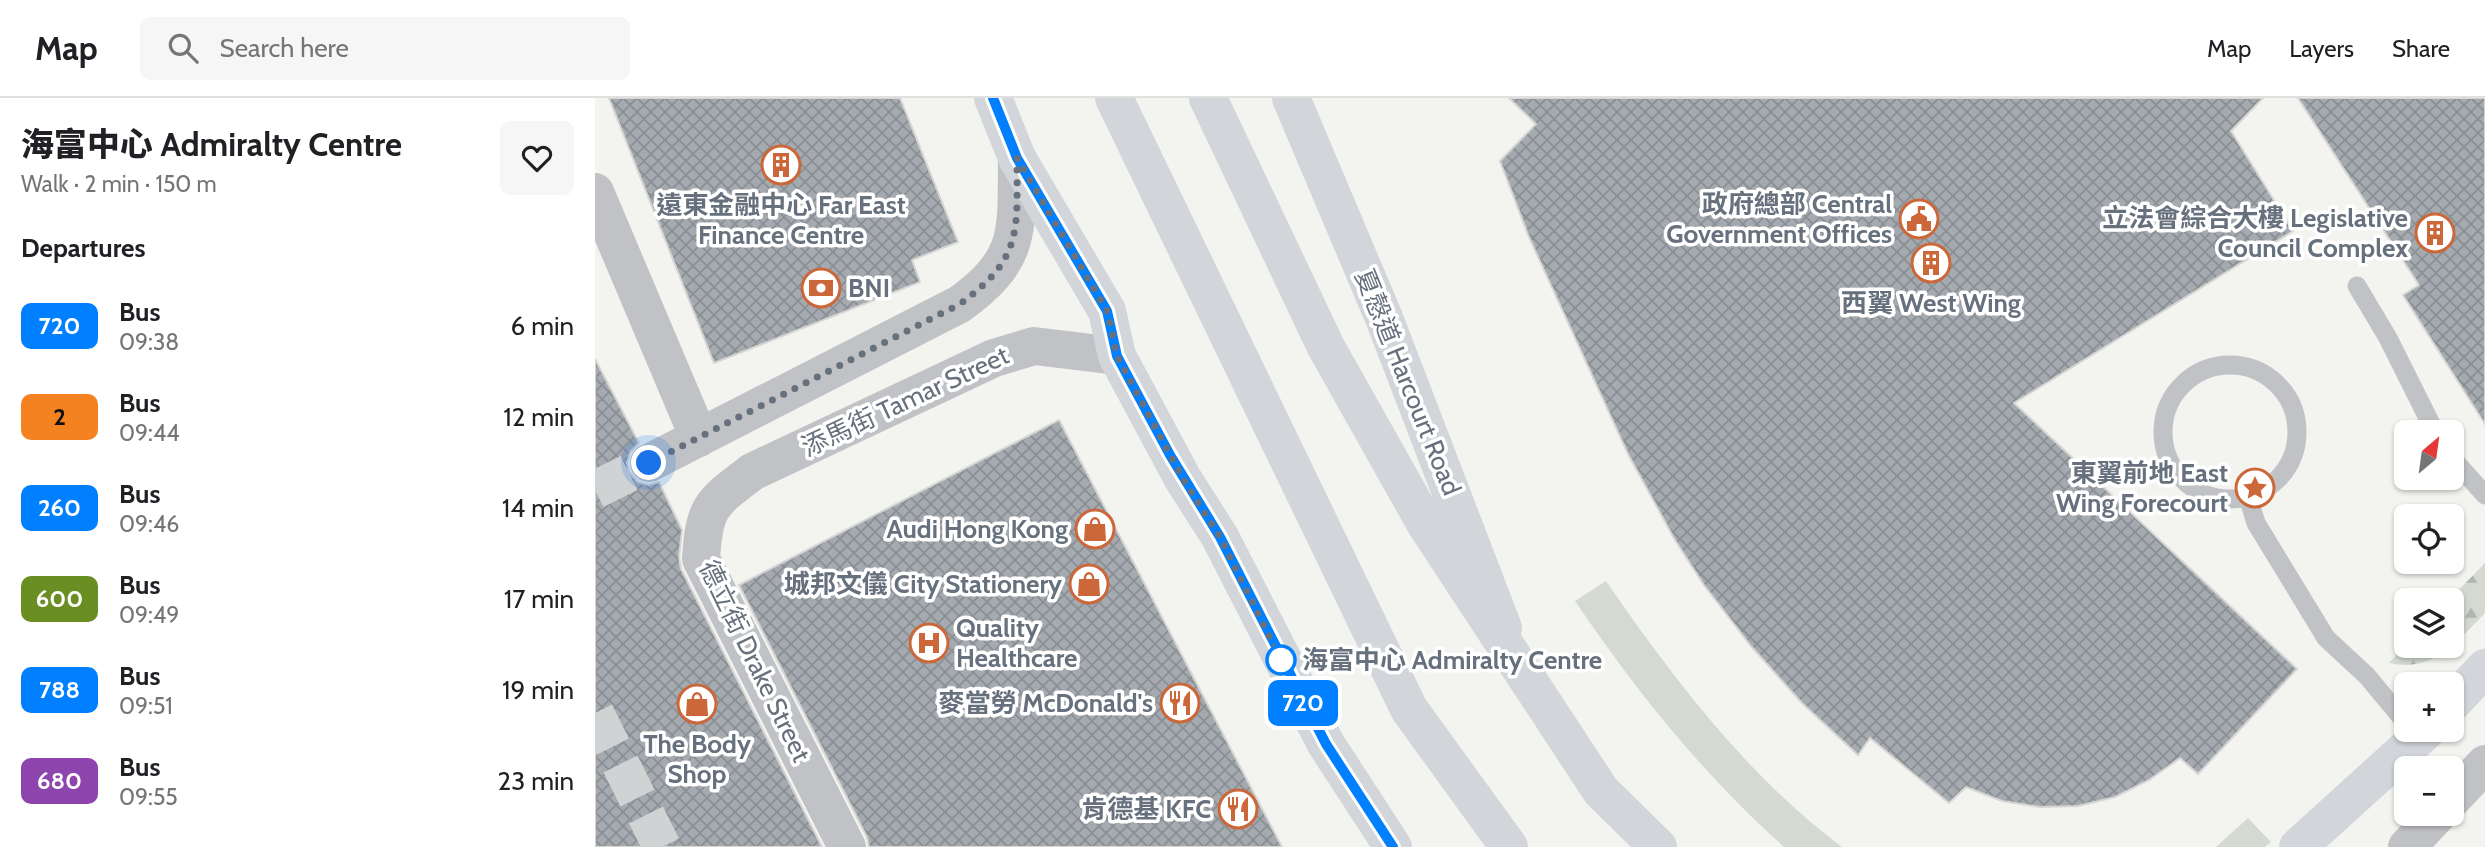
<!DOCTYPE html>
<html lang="en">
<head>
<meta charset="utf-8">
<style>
	body { margin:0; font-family:Cabin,"Noto Sans TC",sans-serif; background:#f6f6f6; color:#202124; height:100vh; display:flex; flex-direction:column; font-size:26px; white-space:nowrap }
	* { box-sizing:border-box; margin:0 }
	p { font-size:23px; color:#757577 }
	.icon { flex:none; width:38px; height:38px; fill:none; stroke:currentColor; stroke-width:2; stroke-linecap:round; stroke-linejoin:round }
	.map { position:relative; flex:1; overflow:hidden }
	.sheet { display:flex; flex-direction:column; background:#fff; width:595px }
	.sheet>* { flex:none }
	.badge { padding:0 14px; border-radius:10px; font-size:24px; line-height:46px }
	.needle { width:46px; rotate:29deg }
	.buttons { position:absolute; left:1799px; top:322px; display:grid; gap:14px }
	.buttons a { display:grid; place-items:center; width:70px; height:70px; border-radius:10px; background:#fff; box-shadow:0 2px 5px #0004; font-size:35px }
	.you { position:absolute; width:35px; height:35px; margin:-18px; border:5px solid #fff; border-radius:50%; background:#1a73e8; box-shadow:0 0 0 10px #1a73e833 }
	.map>.badge { position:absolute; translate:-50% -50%; box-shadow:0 0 0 4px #fff }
	h2 { padding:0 21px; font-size:26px; line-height:63px }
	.round { display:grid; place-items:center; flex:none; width:74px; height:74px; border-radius:10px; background:#f6f6f6 }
	.head { display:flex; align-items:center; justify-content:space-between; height:119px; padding:0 21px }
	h1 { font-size:33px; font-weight:800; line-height:52px }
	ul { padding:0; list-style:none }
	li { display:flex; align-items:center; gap:21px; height:91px; padding:0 21px }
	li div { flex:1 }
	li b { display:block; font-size:26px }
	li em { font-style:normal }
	li .badge { min-width:77px; font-weight:700; text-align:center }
	header { display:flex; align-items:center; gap:42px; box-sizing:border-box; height:98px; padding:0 35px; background:#fff; border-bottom:2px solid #e0e0e0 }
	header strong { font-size:33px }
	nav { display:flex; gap:38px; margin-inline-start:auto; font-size:24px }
	.search { width:490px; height:63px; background:#f6f6f6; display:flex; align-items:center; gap:18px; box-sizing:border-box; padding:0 24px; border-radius:10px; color:#757577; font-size:26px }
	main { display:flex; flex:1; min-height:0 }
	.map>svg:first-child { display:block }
	.grass { fill:#d4dad2 }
	.forest { fill:url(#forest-firs) }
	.building { fill:url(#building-cross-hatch); stroke:#d5d5d3; stroke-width:2 }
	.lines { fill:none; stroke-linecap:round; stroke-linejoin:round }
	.minor-tunnel { stroke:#d0d3d4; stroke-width:38; stroke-dasharray:38 19; stroke-linecap:butt }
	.service { stroke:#c0c2c5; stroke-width:19 }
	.minor { stroke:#c0c2c5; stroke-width:38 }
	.secondary { stroke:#d2d5d9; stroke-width:38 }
	.primary { stroke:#d2d5d9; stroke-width:38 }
	.trunk { stroke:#d2d5d9; stroke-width:38 }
	.line-casing { stroke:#fff; stroke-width:16 }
	.line { stroke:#0080ff; stroke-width:10 }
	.walk { stroke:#67717e; stroke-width:7; stroke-dasharray:0 12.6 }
	.stop-dot { fill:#fff; stroke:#0080ff; stroke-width:3.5 }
	.labels { text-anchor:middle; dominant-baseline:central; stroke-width:7; stroke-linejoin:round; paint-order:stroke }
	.poi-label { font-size:26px; font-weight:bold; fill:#67717e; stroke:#fff; text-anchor:end }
	.street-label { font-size:26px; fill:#67717e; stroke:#fff }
	.stop-label { font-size:26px; font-weight:bold; fill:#67717e; stroke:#fff; text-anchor:start }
</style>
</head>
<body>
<header>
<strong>Map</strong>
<div class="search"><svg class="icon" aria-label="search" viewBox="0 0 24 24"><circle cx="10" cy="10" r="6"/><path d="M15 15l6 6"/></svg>Search here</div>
<nav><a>Map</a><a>Layers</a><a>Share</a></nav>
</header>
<main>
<section class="sheet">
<div class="head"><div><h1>海富中心 Admiralty Centre</h1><p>Walk · 2 min · 150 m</p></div><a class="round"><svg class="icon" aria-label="heart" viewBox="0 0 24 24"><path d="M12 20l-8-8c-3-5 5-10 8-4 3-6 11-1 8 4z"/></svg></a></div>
<h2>Departures</h2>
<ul>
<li><span class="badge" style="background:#0080ff;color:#fff">720</span><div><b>Bus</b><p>09:38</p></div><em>6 min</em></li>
<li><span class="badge" style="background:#f58220;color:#111">2</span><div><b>Bus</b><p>09:44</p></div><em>12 min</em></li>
<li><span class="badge" style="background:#0080ff;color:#fff">260</span><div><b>Bus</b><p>09:46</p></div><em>14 min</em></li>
<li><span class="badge" style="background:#6b8e23;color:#fff">600</span><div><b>Bus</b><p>09:49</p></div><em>17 min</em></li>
<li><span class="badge" style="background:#0080ff;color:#fff">788</span><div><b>Bus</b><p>09:51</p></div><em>19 min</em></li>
<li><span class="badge" style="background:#8e44ad;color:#fff">680</span><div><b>Bus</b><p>09:55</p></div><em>23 min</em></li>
</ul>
</section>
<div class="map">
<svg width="1890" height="749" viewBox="0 0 1890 749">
	<defs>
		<pattern id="forest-firs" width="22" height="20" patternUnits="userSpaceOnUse" patternTransform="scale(1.75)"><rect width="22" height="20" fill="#d4dad2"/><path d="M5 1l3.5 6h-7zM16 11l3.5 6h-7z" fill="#b0b5b0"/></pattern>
		<pattern id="building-cross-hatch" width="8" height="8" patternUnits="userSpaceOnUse" patternTransform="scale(1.75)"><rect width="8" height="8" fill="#a5aab0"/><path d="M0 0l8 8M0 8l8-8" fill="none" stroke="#8a8f94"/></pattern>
	</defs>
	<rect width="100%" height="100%" fill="#f3f4f0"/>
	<!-- grass -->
	<path class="grass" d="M1011,483C1078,580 1151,677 1247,749H1189C1105,673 1044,597 980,503Z
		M1653,720L1676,744L1670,749H1621Z"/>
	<!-- forest -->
	<path class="forest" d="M1890,465V515C1861,544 1839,575 1794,565L1811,547L1857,548V502H1854Z"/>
	<!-- building -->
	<path class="building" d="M14,0H305L363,144L317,162L325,184L119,265Z
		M914,0H1668L1636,33L1698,133L1419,305L1702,571L1603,676L1585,660L1554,682L1520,699L1483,708L1445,709L1407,703L1371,689L1354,705L1275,640L1263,657L1207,605L1156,548L1109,487L1080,442L1033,356L934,139L905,63L941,26Z
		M1703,0H1890V326L1808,197L1824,187Z
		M0,261L44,345L35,354L32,365L34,374L43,384L54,387L64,384L87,432L84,459L86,471L227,749H0Z
		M464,322L486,364L687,749H274L272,739L144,487Z"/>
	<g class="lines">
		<!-- minor-tunnel -->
		<path class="minor-tunnel" d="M0,392L54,365
			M0,615L67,749"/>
		<!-- service -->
		<path class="service" d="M1762,188L1793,240L1840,334
			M1568 334a67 67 0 1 1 134 0a67 67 0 1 1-134 0Z
			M1857,360L1890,397
			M1653,399L1661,425L1731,540L1772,578L1811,625"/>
		<!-- minor -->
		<path class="minor" d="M0,94L104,340
			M54,365L365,206C428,160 421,133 422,60
			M1857,701L1890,666
			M252,749L106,461C109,409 116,405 157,374L399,260L439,248L522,258
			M1812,749L1843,716"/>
		<!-- secondary -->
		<path class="secondary" d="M398,0L422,60L512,213L522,258L588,381L625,439L731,646L798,749
			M696,0L789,220L908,530
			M1857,605L1890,570
			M1703,749L1832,632"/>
		<!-- primary -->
		<path class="primary" d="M613,0L731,249L830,425L1006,693L1063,749"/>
		<!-- trunk -->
		<path class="trunk" d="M519,0L814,611L914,749"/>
	</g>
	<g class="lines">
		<defs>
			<path id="line" d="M398,0L422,60L512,213L522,258L575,357L625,439L731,646L798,749"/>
		</defs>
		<!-- line casing -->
		<use href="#line" class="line-casing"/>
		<!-- line -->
		<use href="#line" class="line"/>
		<!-- walk -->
		<path class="walk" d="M54,365L365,206C428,160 422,133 422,60L512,213L522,258L588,381L625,439L686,562"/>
	</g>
	<!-- icons -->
	<defs>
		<symbol id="building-ring" viewBox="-11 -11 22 22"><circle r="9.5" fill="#fff" stroke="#cb6739" stroke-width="1.5"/><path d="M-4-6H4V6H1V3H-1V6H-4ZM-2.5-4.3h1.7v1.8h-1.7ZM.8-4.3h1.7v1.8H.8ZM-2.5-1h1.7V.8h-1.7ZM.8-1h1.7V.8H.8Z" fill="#cb6739"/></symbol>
		<symbol id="civic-ring" viewBox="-11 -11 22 22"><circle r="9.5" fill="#fff" stroke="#cb6739" stroke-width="1.5"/><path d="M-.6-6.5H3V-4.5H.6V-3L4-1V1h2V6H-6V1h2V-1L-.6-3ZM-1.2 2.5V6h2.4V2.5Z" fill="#cb6739"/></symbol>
		<symbol id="bank-ring" viewBox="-11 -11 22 22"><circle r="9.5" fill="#fff" stroke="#cb6739" stroke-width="1.5"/><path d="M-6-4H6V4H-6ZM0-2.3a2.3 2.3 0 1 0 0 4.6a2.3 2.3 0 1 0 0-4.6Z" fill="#cb6739"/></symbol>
		<symbol id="sight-ring" viewBox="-11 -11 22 22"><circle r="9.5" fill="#fff" stroke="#cb6739" stroke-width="1.5"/><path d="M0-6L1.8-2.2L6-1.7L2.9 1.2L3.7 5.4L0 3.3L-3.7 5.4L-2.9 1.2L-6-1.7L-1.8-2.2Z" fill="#cb6739"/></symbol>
		<symbol id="shop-ring" viewBox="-11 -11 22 22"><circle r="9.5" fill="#fff" stroke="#cb6739" stroke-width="1.5"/><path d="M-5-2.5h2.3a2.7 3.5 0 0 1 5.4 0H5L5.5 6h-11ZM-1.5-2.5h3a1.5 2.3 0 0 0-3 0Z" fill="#cb6739"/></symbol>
		<symbol id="hospital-ring" viewBox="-11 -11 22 22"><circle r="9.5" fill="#fff" stroke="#cb6739" stroke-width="1.5"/><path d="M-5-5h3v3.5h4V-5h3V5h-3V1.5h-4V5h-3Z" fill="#cb6739"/></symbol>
		<symbol id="restaurant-ring" viewBox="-11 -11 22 22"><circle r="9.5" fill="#fff" stroke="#cb6739" stroke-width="1.5"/><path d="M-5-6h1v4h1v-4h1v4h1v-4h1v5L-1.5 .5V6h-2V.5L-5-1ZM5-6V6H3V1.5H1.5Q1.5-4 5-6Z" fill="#cb6739"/></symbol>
	</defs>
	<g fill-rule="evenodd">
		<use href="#building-ring" x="164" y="45" width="44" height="44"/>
		<use href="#civic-ring" x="1302" y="99" width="44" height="44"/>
		<use href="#building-ring" x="1818" y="113" width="44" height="44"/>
		<use href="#building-ring" x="1314" y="143" width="44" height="44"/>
		<use href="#bank-ring" x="204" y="168" width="44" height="44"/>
		<use href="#sight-ring" x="1638" y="368" width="44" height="44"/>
		<use href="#shop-ring" x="478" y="409" width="44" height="44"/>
		<use href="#shop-ring" x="472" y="464" width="44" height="44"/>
		<use href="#hospital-ring" x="312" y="523" width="44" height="44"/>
		<use href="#restaurant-ring" x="563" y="583" width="44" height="44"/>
		<use href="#shop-ring" x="80" y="584" width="44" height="44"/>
		<use href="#restaurant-ring" x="621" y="689" width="44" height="44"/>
	</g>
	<!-- markers -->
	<circle class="stop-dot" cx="686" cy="562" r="14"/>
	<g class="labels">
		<!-- poi labels -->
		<g class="poi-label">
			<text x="1297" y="106">政府總部 Central<tspan x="1297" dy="30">Government Offices</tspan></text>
			<text x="186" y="107" text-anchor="middle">遠東金融中心 Far East<tspan x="186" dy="30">Finance Centre</tspan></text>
			<text x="1813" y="120">立法會綜合大樓 Legislative<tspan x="1813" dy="30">Council Complex</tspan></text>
			<text x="253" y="190" text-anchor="start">BNI</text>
			<text x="1336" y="205" text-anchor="middle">西翼 West Wing</text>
			<text x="1633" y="375">東翼前地 East<tspan x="1633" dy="30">Wing Forecourt</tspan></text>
			<text x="473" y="431">Audi Hong Kong</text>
			<text x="467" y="486">城邦文儀 City Stationery</text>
			<text x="361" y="530" text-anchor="start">Quality<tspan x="361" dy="30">Healthcare</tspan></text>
			<text x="558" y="605">麥當勞 McDonald's</text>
			<text x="102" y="646" text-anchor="middle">The Body<tspan x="102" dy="30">Shop</tspan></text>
			<text x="616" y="711">肯德基 KFC</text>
		</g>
		<!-- street labels -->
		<g class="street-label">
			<text transform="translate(813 284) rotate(68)">夏慤道 Harcourt Road</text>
			<text transform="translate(310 303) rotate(-25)">添馬街 Tamar Street</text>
			<text transform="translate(160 563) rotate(64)">德立街 Drake Street</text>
		</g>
		<!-- stop labels -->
		<g class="stop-label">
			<text x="707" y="562">海富中心 Admiralty Centre</text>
		</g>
	</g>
</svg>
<div class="buttons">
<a><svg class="needle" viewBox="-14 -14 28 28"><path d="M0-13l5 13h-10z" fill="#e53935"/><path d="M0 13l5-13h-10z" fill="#757577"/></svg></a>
<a><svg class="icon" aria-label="locate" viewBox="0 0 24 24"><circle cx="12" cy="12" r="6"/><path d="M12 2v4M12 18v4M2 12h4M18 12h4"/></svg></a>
<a><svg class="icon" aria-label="layers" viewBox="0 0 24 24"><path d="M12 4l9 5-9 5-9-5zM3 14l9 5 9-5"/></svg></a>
<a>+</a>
<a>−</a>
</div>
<div class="you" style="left:54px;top:365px"></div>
<b class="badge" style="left:708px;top:605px;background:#0080ff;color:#fff">720</b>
</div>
</main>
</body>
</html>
